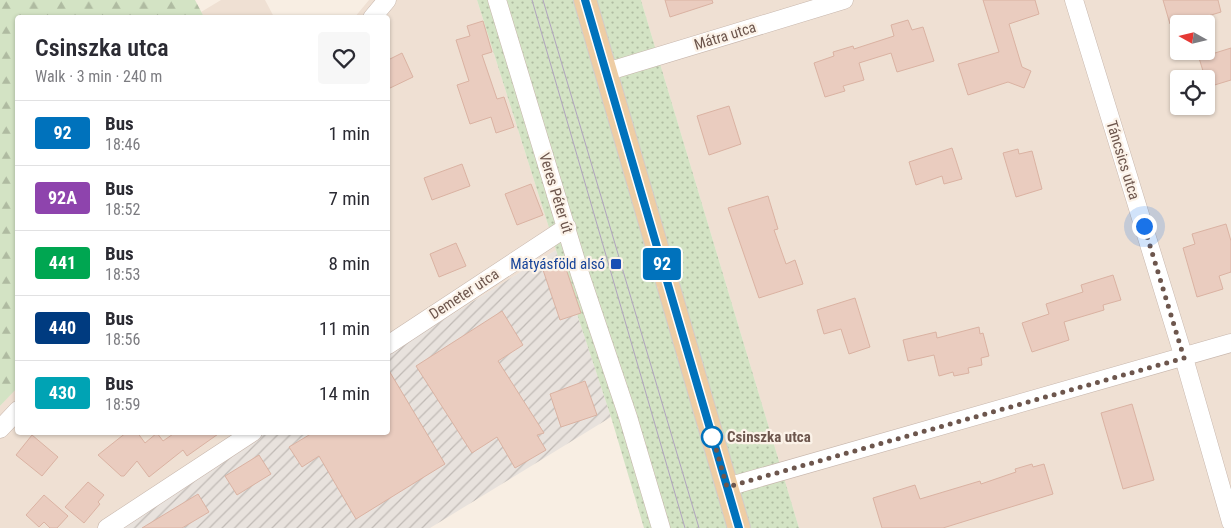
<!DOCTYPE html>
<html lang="en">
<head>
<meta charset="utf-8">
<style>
	body { margin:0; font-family:"Roboto Condensed",sans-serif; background:#f7f7f7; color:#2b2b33; height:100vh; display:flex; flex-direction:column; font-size:19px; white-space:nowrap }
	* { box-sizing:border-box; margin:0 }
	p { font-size:16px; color:#7c7c81 }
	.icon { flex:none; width:28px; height:28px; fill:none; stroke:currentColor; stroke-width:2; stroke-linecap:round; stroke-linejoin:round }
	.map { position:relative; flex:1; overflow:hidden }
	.drawer { position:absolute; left:15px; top:15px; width:375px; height:420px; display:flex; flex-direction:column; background:#fff; border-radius:5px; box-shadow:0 1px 4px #0004 }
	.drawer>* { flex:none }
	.badge { padding:0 10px; border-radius:4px; font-size:18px; line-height:32px }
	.needle { width:32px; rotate:278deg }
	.tools { position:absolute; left:1170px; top:15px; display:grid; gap:10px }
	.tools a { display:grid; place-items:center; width:45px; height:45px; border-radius:5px; background:#fff; box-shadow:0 1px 4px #0004; font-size:25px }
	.you { position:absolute; width:25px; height:25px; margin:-12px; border:4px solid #fff; border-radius:50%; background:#1a73e8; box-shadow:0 0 0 8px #1a73e833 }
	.map>.badge { position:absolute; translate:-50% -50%; box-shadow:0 0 0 2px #fff }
	.round { display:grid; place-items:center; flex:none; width:52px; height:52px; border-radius:5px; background:#f7f7f7 }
	.overview { display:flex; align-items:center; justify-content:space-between; height:85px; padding:0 20px }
	h1 { font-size:24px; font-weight:600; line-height:38px }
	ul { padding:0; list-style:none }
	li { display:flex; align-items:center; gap:15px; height:65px; padding:0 20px; border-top:1px solid #e1e1e2 }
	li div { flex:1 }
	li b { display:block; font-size:19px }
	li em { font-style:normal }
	li .badge { min-width:55px; font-weight:700; text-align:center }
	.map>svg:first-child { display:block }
	.residential { fill:#efe0d3; fill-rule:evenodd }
	.industrial { fill:url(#industrial-furrows) }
	.grass { fill:url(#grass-dots) }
	.forest { fill:url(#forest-firs) }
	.building { fill:#eaccbf; stroke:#dab2a2 }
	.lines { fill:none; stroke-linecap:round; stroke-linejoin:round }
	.minor-casing { stroke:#c7b6ac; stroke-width:19 }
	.major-casing { stroke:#d3ccca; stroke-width:24 }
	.minor { stroke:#fff; stroke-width:18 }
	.major { stroke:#eecda4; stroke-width:22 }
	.tram { stroke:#b1a4bf; stroke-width:1 }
	.line-casing { stroke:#fff; stroke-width:11 }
	.line { stroke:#0072bc; stroke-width:8 }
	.walk { stroke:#6d564d; stroke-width:5; stroke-dasharray:0 9 }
	.transit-dot { fill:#1a4fb4; stroke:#fcf3e9; stroke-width:2 }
	.stop-dot { fill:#fff; stroke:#0072bc; stroke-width:2.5 }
	.labels { text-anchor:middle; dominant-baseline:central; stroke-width:4.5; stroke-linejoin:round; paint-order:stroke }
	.street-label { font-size:15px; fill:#6d564d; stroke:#fcf3e9 }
	.transit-label { font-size:15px; fill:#164399; stroke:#fcf3e9; text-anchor:end }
	.stop-label { font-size:15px; font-weight:bold; fill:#6d564d; stroke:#fcf3e9; text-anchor:start }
</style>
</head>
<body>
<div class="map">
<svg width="1231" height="528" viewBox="0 0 1231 528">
	<defs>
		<pattern id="industrial-furrows" width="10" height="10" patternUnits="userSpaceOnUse" patternTransform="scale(1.25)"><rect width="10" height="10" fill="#e8e2dd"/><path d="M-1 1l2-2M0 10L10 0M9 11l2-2" fill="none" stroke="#c0bab5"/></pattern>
		<pattern id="grass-dots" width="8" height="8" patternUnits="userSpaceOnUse" patternTransform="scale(1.25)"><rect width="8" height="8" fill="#d3e3c4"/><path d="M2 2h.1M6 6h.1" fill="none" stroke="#afbba1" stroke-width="1.8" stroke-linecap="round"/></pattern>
		<pattern id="forest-firs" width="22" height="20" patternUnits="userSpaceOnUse" patternTransform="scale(1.25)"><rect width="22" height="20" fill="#d3e3c4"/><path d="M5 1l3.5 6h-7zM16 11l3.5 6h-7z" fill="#afbba1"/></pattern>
	</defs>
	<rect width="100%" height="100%" fill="#f8eee3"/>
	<!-- residential -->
	<path class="residential" d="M221,0H265L274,17H204L201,12Z
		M369,0H477L556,250L388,354V18H354Z
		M641,0H1231V528H799ZM1179,24H1206V51H1179ZM1179,79H1206V106H1179Z
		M17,387L18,432L262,433L108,528H0V406Z"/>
	<!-- industrial -->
	<path class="industrial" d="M556,250L611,417L430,528H108L262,433L388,432V354Z"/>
	<!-- grass -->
	<path class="grass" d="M477,0H641L799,528H644L611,417L556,250Z"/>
	<!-- forest -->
	<path class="forest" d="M0,0H195L204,17L18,18V387L0,406Z"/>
	<!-- building -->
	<path class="building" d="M665,0H712L713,3L670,17Z
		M983,0H1035L1039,14L1009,24L1022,67L1031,71L1024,88L1008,82L968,95L958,64L999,52Z
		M1163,0H1218L1221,12L1185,23L1184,20L1170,24Z
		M908,20L912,30L923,27L934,61L897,72L891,53L859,63L864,80L843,86L845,91L825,97L814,63L834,56L833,52L853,46L854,49L894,36L891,25Z
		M483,21L492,52L482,55L497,99L504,97L514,127L496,133L491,117L470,124L457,85L469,81L456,40L470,36L467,26Z
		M1231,48V80L1208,87L1199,58Z
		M402,53L413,77L388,89V60Z
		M729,106L741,144L709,155L697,116Z
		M952,148L962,179L944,184L942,176L916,185L909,162Z
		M1018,149L1019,154L1032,151L1042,189L1016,197L1003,153Z
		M462,164L470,186L432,200L424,178Z
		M531,184L543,215L517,225L505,194Z
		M768,196L778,229L774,230L786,264L795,260L803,284L759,298L728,208Z
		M1226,224L1231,241V272L1219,276L1223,289L1197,297L1183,248L1195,244L1192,234Z
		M456,243L466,266L439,277L430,254Z
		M563,260L581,313L560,320L542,267Z
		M1113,275L1121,300L1103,305L1104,310L1064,322L1069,340L1032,352L1022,323L1049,314L1046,304L1083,292L1081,285Z
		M855,298L870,347L849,354L841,329L824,334L817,310Z
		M502,311L523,345L498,361L544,433L537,435L546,450L515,468L497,437L472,453L416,366Z
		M979,327L980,334L983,333L989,356L981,358L982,365L968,368L969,373L954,376L953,372L939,376L934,355L908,361L903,340L936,332L937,338Z
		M388,369L445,464L356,519L319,456L302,467L289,447L314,432H388Z
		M585,381L597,415L561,427L550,394Z
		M1132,404L1154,480L1123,489L1101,413Z
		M127,432H137L145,443L157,433L163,441L176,432H221L187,456L183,450L149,477L137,461L124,476H121L98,455Z
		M32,435L58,457L42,476L16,455Z
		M259,455L271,474L237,495L225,476Z
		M1032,464L1033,467L1044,464L1053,494L943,528H882L873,498L915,485L920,499L980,481L981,484L1016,472L1015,469Z
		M88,482L104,495L98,502L100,504L84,523L65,507Z
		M198,494L209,512L182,528H142Z
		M44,495L68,516L57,528H50L44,522L39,527L26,515Z"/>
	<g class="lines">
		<defs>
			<path id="minor" d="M497,0L580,274L628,417L661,528
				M1074,0L1184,358L1231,522
				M372,18L387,0
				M606,72L844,0
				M388,345L567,227
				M0,429L18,410
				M727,487L1231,343
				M107,528L253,432"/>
			<path id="major" d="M585,0L739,528"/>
		</defs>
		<!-- minor casing -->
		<use href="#minor" class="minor-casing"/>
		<!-- major casing -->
		<use href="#major" class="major-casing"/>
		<!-- minor -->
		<use href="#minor" class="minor"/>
		<!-- major -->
		<use href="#major" class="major"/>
		<!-- tram -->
		<path class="tram" d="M532,0L685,528
			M543,0L699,528"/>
	</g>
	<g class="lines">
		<defs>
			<path id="line" d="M585,0L739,528"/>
		</defs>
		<!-- line casing -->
		<use href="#line" class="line-casing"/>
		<!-- line -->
		<use href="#line" class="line"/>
		<!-- walk -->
		<path class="walk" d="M712,437V435L727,487L1184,358L1144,226"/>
	</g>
	<!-- markers -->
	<rect class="transit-dot" x="610" y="258" width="12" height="12" rx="2.5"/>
	<circle class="stop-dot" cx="712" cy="437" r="10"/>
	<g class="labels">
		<!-- street labels -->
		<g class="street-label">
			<text transform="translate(725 36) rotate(-17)">Mátra utca</text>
			<text transform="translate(1123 160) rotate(73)">Táncsics utca</text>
			<text transform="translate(556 193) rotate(73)">Veres Péter út</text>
			<text transform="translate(464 294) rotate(-33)">Demeter utca</text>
		</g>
		<!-- transit labels -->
		<g class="transit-label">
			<text x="605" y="264">Mátyásföld alsó</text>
		</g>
		<!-- stop labels -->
		<g class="stop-label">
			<text x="727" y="437">Csinszka utca</text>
		</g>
	</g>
</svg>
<div class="tools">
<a><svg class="needle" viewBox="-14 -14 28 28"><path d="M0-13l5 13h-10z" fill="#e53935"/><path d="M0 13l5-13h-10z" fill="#7c7c81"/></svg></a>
<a><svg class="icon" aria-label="locate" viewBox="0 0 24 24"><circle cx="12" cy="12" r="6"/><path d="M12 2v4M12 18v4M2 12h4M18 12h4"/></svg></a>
</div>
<div class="you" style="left:1144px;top:226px"></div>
<b class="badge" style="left:662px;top:264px;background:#0072bc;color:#fff">92</b>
<section class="drawer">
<div class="overview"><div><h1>Csinszka utca</h1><p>Walk · 3 min · 240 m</p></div><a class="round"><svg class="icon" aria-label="heart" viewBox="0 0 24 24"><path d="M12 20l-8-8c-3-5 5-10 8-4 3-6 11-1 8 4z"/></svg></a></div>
<ul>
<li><span class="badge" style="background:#0072bc;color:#fff">92</span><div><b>Bus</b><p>18:46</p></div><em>1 min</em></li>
<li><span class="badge" style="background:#8e44ad;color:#fff">92A</span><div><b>Bus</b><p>18:52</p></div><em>7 min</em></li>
<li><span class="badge" style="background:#00a651;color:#fff">441</span><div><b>Bus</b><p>18:53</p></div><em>8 min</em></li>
<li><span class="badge" style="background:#003b80;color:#fff">440</span><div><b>Bus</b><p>18:56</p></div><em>11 min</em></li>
<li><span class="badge" style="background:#00a3b4;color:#fff">430</span><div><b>Bus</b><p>18:59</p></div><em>14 min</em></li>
</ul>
</section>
</div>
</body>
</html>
